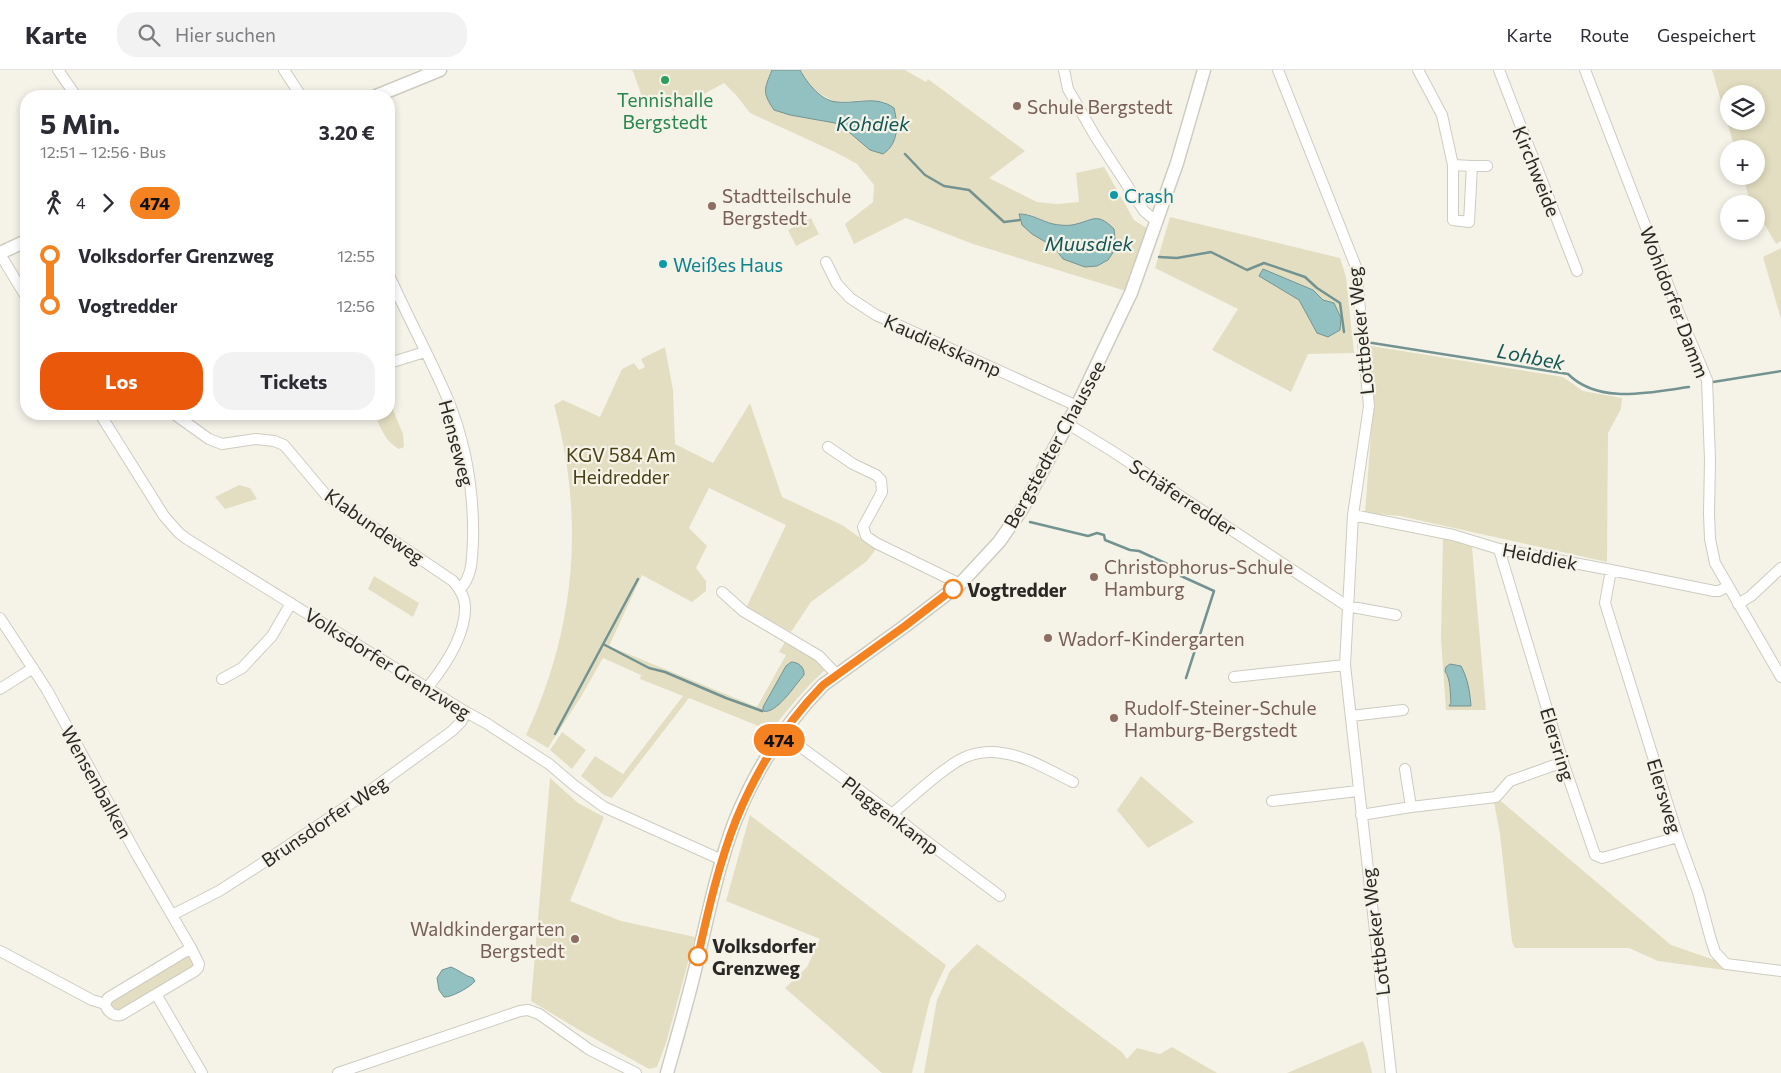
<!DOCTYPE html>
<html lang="de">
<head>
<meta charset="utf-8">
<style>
	body { margin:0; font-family:Commissioner,sans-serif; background:#f2f2f3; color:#2b2b33; height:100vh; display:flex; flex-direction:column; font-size:19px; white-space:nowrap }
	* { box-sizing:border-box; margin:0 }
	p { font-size:16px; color:#7c7c81 }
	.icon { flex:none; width:28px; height:28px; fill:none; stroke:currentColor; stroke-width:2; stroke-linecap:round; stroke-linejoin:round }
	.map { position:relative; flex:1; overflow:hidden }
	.side { position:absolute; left:20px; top:20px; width:375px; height:330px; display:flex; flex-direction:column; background:#fff; border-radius:20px; box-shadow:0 2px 8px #0003 }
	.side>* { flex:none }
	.badge { padding:0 10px; border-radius:16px; font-size:18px; line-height:32px }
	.tools { position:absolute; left:1720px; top:15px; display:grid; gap:10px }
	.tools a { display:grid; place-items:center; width:45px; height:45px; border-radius:50%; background:#fff; box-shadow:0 2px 8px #0003; font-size:25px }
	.map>.badge { position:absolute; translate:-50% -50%; box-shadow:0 0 0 2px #fff }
	.legs { display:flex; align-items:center; gap:8px; height:55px; padding:0 20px; font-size:16px }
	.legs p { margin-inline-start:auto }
	.head { display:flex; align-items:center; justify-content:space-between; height:85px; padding:0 20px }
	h1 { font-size:28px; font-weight:700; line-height:38px }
	.action { display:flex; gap:10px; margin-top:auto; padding:10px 20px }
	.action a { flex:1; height:58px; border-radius:20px; background:#ea580c; color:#fff; font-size:20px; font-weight:700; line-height:58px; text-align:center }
	.action a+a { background:#f2f2f3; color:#2b2b33 }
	ul { padding:0 20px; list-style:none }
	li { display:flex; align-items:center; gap:18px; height:50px; font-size:19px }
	li i { display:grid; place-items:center; width:8px; height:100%; margin:0 6px; background:currentColor }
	li i::after { content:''; width:12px; height:12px; margin:-6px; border:4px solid; border-radius:50%; background:#fff }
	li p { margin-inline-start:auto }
	li:first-child i { background:linear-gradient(#0000 50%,currentColor 0) }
	li:last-child i { background:linear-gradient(currentColor 50%,#0000 0) }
	header { display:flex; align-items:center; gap:30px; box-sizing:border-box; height:70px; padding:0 25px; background:#fff; border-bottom:1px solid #e1e1e2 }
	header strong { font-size:24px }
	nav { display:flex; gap:28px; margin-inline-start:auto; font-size:18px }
	.search { width:350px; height:45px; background:#f2f2f3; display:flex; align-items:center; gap:12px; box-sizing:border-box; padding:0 18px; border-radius:20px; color:#7c7c81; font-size:19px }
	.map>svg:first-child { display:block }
	.green { fill:#e3dec1; fill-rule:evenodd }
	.water { fill:#93c1c1; stroke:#739392 }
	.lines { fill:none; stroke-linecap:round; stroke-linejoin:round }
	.stream { stroke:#739392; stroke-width:2.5 }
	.minor-casing { stroke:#cdccc0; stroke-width:12 }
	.major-casing { stroke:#cdccc0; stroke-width:15 }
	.minor { stroke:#fff; stroke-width:10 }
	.major { stroke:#fff; stroke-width:12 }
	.line-1-casing { stroke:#fff; stroke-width:11 }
	.line-1 { stroke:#f58220; stroke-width:8 }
	.leisure-dot { fill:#2e9e5b; stroke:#f5f3e8; stroke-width:2 }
	.education-dot { fill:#8d6e63; stroke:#f5f3e8; stroke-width:2 }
	.culture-dot { fill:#0f9aa8; stroke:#f5f3e8; stroke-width:2 }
	.stop-1-dot { fill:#fff; stroke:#f58220; stroke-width:2.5 }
	.labels { text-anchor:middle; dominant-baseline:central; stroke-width:4.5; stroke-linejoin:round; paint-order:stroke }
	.leisure-label { font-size:19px; fill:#27864d; stroke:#f5f3e8 }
	.education-label { font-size:19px; fill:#785e54; stroke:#f5f3e8; text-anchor:start }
	.street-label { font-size:19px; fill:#292824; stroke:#f5f3e8 }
	.culture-label { font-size:19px; fill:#0d838f; stroke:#f5f3e8; text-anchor:start }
	.park-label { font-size:19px; fill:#473f13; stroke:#f5f3e8 }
	.stop-label { font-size:19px; font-weight:bold; fill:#292824; stroke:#f5f3e8; text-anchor:start }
	.water-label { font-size:20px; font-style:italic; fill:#135556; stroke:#f5f3e8 }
</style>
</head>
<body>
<header>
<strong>Karte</strong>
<div class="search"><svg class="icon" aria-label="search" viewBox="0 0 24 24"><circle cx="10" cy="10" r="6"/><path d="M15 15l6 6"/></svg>Hier suchen</div>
<nav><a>Karte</a><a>Route</a><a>Gespeichert</a></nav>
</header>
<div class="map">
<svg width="1781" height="1003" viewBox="0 0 1781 1003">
	<rect width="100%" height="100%" fill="#f5f3e8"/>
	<!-- green -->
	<path class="green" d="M630,0H772L766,15L790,45L835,53L843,57L855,67L886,32L868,30L835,32L817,22L806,13L800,0H905L926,12L928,9L1025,81L989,108L1037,132L1057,134L1079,132L1076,103L1104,97L1134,150L1151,161L1129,222L973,174L906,148L854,174L845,154L873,132L874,115L857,94L835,82L750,43L736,25L724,13L673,41L665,22L643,30L633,1ZM1028,144L1052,154L1071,156L1090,149L1063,189C1060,184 1057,179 1052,176C1041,167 1027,164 1020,150Z
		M1712,0H1781V171L1776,174L1756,140V134H1752L1750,132L1743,106H1756V79H1735ZM1729,24H1756V51H1729Z
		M1170,147L1340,188L1346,207L1354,283L1308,284L1291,322L1212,280L1238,239L1155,198ZM1263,199L1313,220L1323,230L1334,233L1317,263L1299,230L1259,206Z
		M811,148L819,164L796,176L788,160Z
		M1781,178V249L1763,187Z
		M1365,275L1563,307L1583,321L1622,328L1621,339L1608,363L1607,492L1400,446L1365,443L1374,325Z
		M665,277L673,320L675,374L713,393L750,333L782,427L842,455L876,479L867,491L811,532L791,562L750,539L747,536L786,455L709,418L689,458L707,476L696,498L706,511V521L692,532L642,505L609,576L757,637L786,585L779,582L785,572C798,580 816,588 825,600C804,619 788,639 771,661L689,628L612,728L604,725L581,706L595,686L623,704L683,626L640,609L641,605L603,588L582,625L548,678L526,665C576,558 585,448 554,335L563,330L600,347L622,299L634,293L639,300L645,297L641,289Z
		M389,330L403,364L404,377L399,379C386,372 381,359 375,346L378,344H389Z
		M239,415L250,418L257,429L225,439L215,427Z
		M1443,467L1472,477L1486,640H1446L1441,569Z
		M374,506L419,533L413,547L368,519Z
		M562,662L586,680L572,699L550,680Z
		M1141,706L1194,752L1148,778L1117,740Z
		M550,708L578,733L604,747L570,831L621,851L695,867L666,973L657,997L649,999L581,961L531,931Z
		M1493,727H1496L1671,875L1726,894L1724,900L1658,891L1629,878H1515L1512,872L1500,764Z
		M750,745L946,895L930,929L912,1003H882L785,918L807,897L820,869L726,831Z
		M977,874L1122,982L1127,989L1137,978L1160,984L1172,977L1217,1003H924L937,930L950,901Z
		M187,885L191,886L194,891L193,897L118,942L109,935L111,930Z
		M1363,971L1367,981L1372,1003H1287Z"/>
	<!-- water -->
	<path class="water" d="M772,0H800C807,13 821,31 837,32C858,34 876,25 894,38C898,55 899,73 883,84L870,80L843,57L835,53L790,45L774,40C762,22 764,20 772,0Z
		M1019,144C1032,144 1041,151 1053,154C1058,155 1067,156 1072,155C1093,151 1096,141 1114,159L1116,178L1108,190L1097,196L1085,197L1063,189L1054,177L1032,164L1022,155Z
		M1263,199L1313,220L1323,230L1334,233L1341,248L1340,260L1328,267L1317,263L1299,230L1259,206Z
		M791,592C798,592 805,597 804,605C795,615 776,645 763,641V637L786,596Z
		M1450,594L1461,596C1468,609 1470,623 1471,636H1449L1451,633C1450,623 1451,610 1445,601L1446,597Z
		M451,897C459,900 465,906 473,908L475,911C471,917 450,928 444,927L439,920L437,908L442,900Z"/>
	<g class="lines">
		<!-- stream -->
		<path class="stream" d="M905,84L925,105L944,116L969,120L1004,152L1020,150
			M1159,187L1177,188L1211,182L1247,200L1264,193L1305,207L1317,218L1340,233L1344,262
			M1366,272L1568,304C1599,335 1651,322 1689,317
			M1713,312L1781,301
			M1030,452L1088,466L1097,463L1104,465L1105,470L1130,480L1139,481L1176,498L1181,506L1214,521L1186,608
			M603,574L649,598L665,602L726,628L762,641
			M555,664L638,509"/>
		<defs>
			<path id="minor" d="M58,0L76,26
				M284,0L301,26
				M1064,0L1068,19L1095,66L1144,141L1157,152
				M1278,0L1356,197L1369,336L1353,445L1345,595L1391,1003
				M1418,0L1442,45L1453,95
				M1499,0L1577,201
				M1585,0L1679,243L1707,310L1710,390L1709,444L1710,469L1715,493L1781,607
				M1453,95L1472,96L1469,152L1453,150Z
				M1472,96H1487
				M0,184L26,227
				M826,192L837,214L850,228L876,245L1077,336
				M389,205C408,248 431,289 449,332C466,375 474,424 473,470C472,487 473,506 460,519
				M389,293L425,282
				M100,344L164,446L179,463L187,469L466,642L486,653L549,694L575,716L604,737L722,790
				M174,344L209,369L222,374L256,369L274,371L284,375L326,425L453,511C459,518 465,526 465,536C466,564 445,596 428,617
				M1068,354L1112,381L1347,536L1396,545
				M828,377L853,394L876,405L881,410L882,422L863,457L866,466L876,473L960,514
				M1353,445L1453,465L1499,479L1611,500L1714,521H1719L1728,516
				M1499,479L1563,692L1595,785L1602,788L1678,767
				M1611,500L1605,533L1678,767L1698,822L1711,870L1715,882L1726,894L1781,901
				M722,522L743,541L819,586L837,605
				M1738,534L1751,526L1781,498
				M0,548L47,620L137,785L191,878
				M1234,607L1345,595
				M222,609L242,598L272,566L291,533
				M0,619L33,598
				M1351,646L1403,640
				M783,664L892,744L922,768L1000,826
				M1405,699L1411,737
				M1272,731L1358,721
				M892,744C910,729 948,693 968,686C978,682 992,681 1002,683C1027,686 1050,701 1073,712
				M1361,745L1411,737L1496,727L1510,711L1563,692
				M172,845L219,821L258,796L368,722L452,661L461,652L466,642
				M191,878L199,894L198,898L195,901L121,945C113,947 107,941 105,934L108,928Z
				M0,881L92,930L105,934
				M156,924L202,1003
				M338,1003L520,941L528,940L539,944L590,980L636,1003"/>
			<path id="major" d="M376,26L440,0
				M0,183L26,171
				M667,1003C676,971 685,940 693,908C706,856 716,801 735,751C755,701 786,653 823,615L905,556L960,514L999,472L1022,439L1077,336L1131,223L1177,93L1204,0"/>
		</defs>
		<!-- minor casing -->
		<use href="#minor" class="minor-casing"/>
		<!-- major casing -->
		<use href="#major" class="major-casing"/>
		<!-- minor -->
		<use href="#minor" class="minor"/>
		<!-- major -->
		<use href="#major" class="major"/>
	</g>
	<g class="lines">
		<defs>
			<path id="line-1" d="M698,886C708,841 719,793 736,750C756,701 786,653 823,615L905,556L953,519"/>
		</defs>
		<!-- line-1 casing -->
		<use href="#line-1" class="line-1-casing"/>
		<!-- line-1 -->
		<use href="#line-1" class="line-1"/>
	</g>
	<!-- markers -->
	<circle class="leisure-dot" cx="665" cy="10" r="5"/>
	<g class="education-dot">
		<circle cx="1017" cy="36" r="5"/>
		<circle cx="712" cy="136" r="5"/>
		<circle cx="1094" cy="507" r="5"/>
		<circle cx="1048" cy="568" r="5"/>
		<circle cx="1114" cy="648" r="5"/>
		<circle cx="575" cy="869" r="5"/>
	</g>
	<g class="culture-dot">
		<circle cx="1114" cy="125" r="5"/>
		<circle cx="663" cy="194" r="5"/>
	</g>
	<g class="stop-1-dot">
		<circle cx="953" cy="519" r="9"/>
		<circle cx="698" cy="886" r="9"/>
	</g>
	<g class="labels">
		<!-- leisure labels -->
		<g class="leisure-label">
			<text x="665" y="29">Tennishalle<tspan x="665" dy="22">Bergstedt</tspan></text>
		</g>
		<!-- education labels -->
		<g class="education-label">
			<text x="1027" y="36">Schule Bergstedt</text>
			<text x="722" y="125">Stadtteilschule<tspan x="722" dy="22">Bergstedt</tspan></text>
			<text x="1104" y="496">Christophorus-Schule<tspan x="1104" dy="22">Hamburg</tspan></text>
			<text x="1058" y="568">Wadorf-Kindergarten</text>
			<text x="1124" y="637">Rudolf-Steiner-Schule<tspan x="1124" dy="22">Hamburg-Bergstedt</tspan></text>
			<text x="565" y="858" text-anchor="end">Waldkindergarten<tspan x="565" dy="22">Bergstedt</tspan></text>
		</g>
		<!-- street labels -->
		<g class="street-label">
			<text transform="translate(1537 101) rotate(68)">Kirchweide</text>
			<text transform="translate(1675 232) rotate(69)">Wohldorfer Damm</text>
			<text transform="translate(1360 261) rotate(-96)">Lottbeker Weg</text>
			<text transform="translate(943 275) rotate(24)">Kaudiekskamp</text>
			<text transform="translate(457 373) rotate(75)">Henseweg</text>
			<text transform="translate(1054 374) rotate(-61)">Bergstedter Chaussee</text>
			<text transform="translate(1183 427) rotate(33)">Schäferredder</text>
			<text transform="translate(375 456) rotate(35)">Klabundeweg</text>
			<text transform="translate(1540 486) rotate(11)">Heiddiek</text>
			<text transform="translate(388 593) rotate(32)">Volksdorfer Grenzweg</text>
			<text transform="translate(1558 674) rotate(73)">Elersring</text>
			<text transform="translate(97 712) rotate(61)">Wensenbalken</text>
			<text transform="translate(1665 726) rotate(73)">Elersweg</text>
			<text transform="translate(891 745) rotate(37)">Plaggenkamp</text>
			<text transform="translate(324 751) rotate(-34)">Brunsdorfer Weg</text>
			<text transform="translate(1375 862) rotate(-97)">Lottbeker Weg</text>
		</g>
		<!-- culture labels -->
		<g class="culture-label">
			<text x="1124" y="125">Crash</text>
			<text x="673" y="194">Weißes Haus</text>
		</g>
		<!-- park labels -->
		<g class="park-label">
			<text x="621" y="384">KGV 584 Am<tspan x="621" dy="22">Heidredder</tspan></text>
		</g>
		<!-- stop labels -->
		<g class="stop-label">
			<text x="967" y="519">Vogtredder</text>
			<text x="712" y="875">Volksdorfer<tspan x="712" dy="22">Grenzweg</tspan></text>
		</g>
		<!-- water labels -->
		<g class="water-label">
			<text x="873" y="53">Kohdiek</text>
			<text x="1089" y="173">Muusdiek</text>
			<text transform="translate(1531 286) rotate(11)">Lohbek</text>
		</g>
	</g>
</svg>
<div class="tools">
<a><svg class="icon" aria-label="layers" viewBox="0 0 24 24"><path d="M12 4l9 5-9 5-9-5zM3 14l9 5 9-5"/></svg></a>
<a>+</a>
<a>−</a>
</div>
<b class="badge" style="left:779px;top:670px;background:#f58220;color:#111">474</b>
<section class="side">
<div class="head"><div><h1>5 Min.</h1><p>12:51 – 12:56 · Bus</p></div><b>3.20 €</b></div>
<div class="legs"><svg class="icon" aria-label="walk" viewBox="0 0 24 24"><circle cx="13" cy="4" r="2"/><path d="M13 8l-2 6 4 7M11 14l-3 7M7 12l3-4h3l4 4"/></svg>4<svg class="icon" aria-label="forward" viewBox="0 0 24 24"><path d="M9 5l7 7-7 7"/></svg><b class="badge" style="background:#f58220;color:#111">474</b></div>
<ul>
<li><i style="color:#f58220"></i><b>Volksdorfer Grenzweg</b><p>12:55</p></li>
<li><i style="color:#f58220"></i><b>Vogtredder</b><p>12:56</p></li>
</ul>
<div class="action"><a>Los</a><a>Tickets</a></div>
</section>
</div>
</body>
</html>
